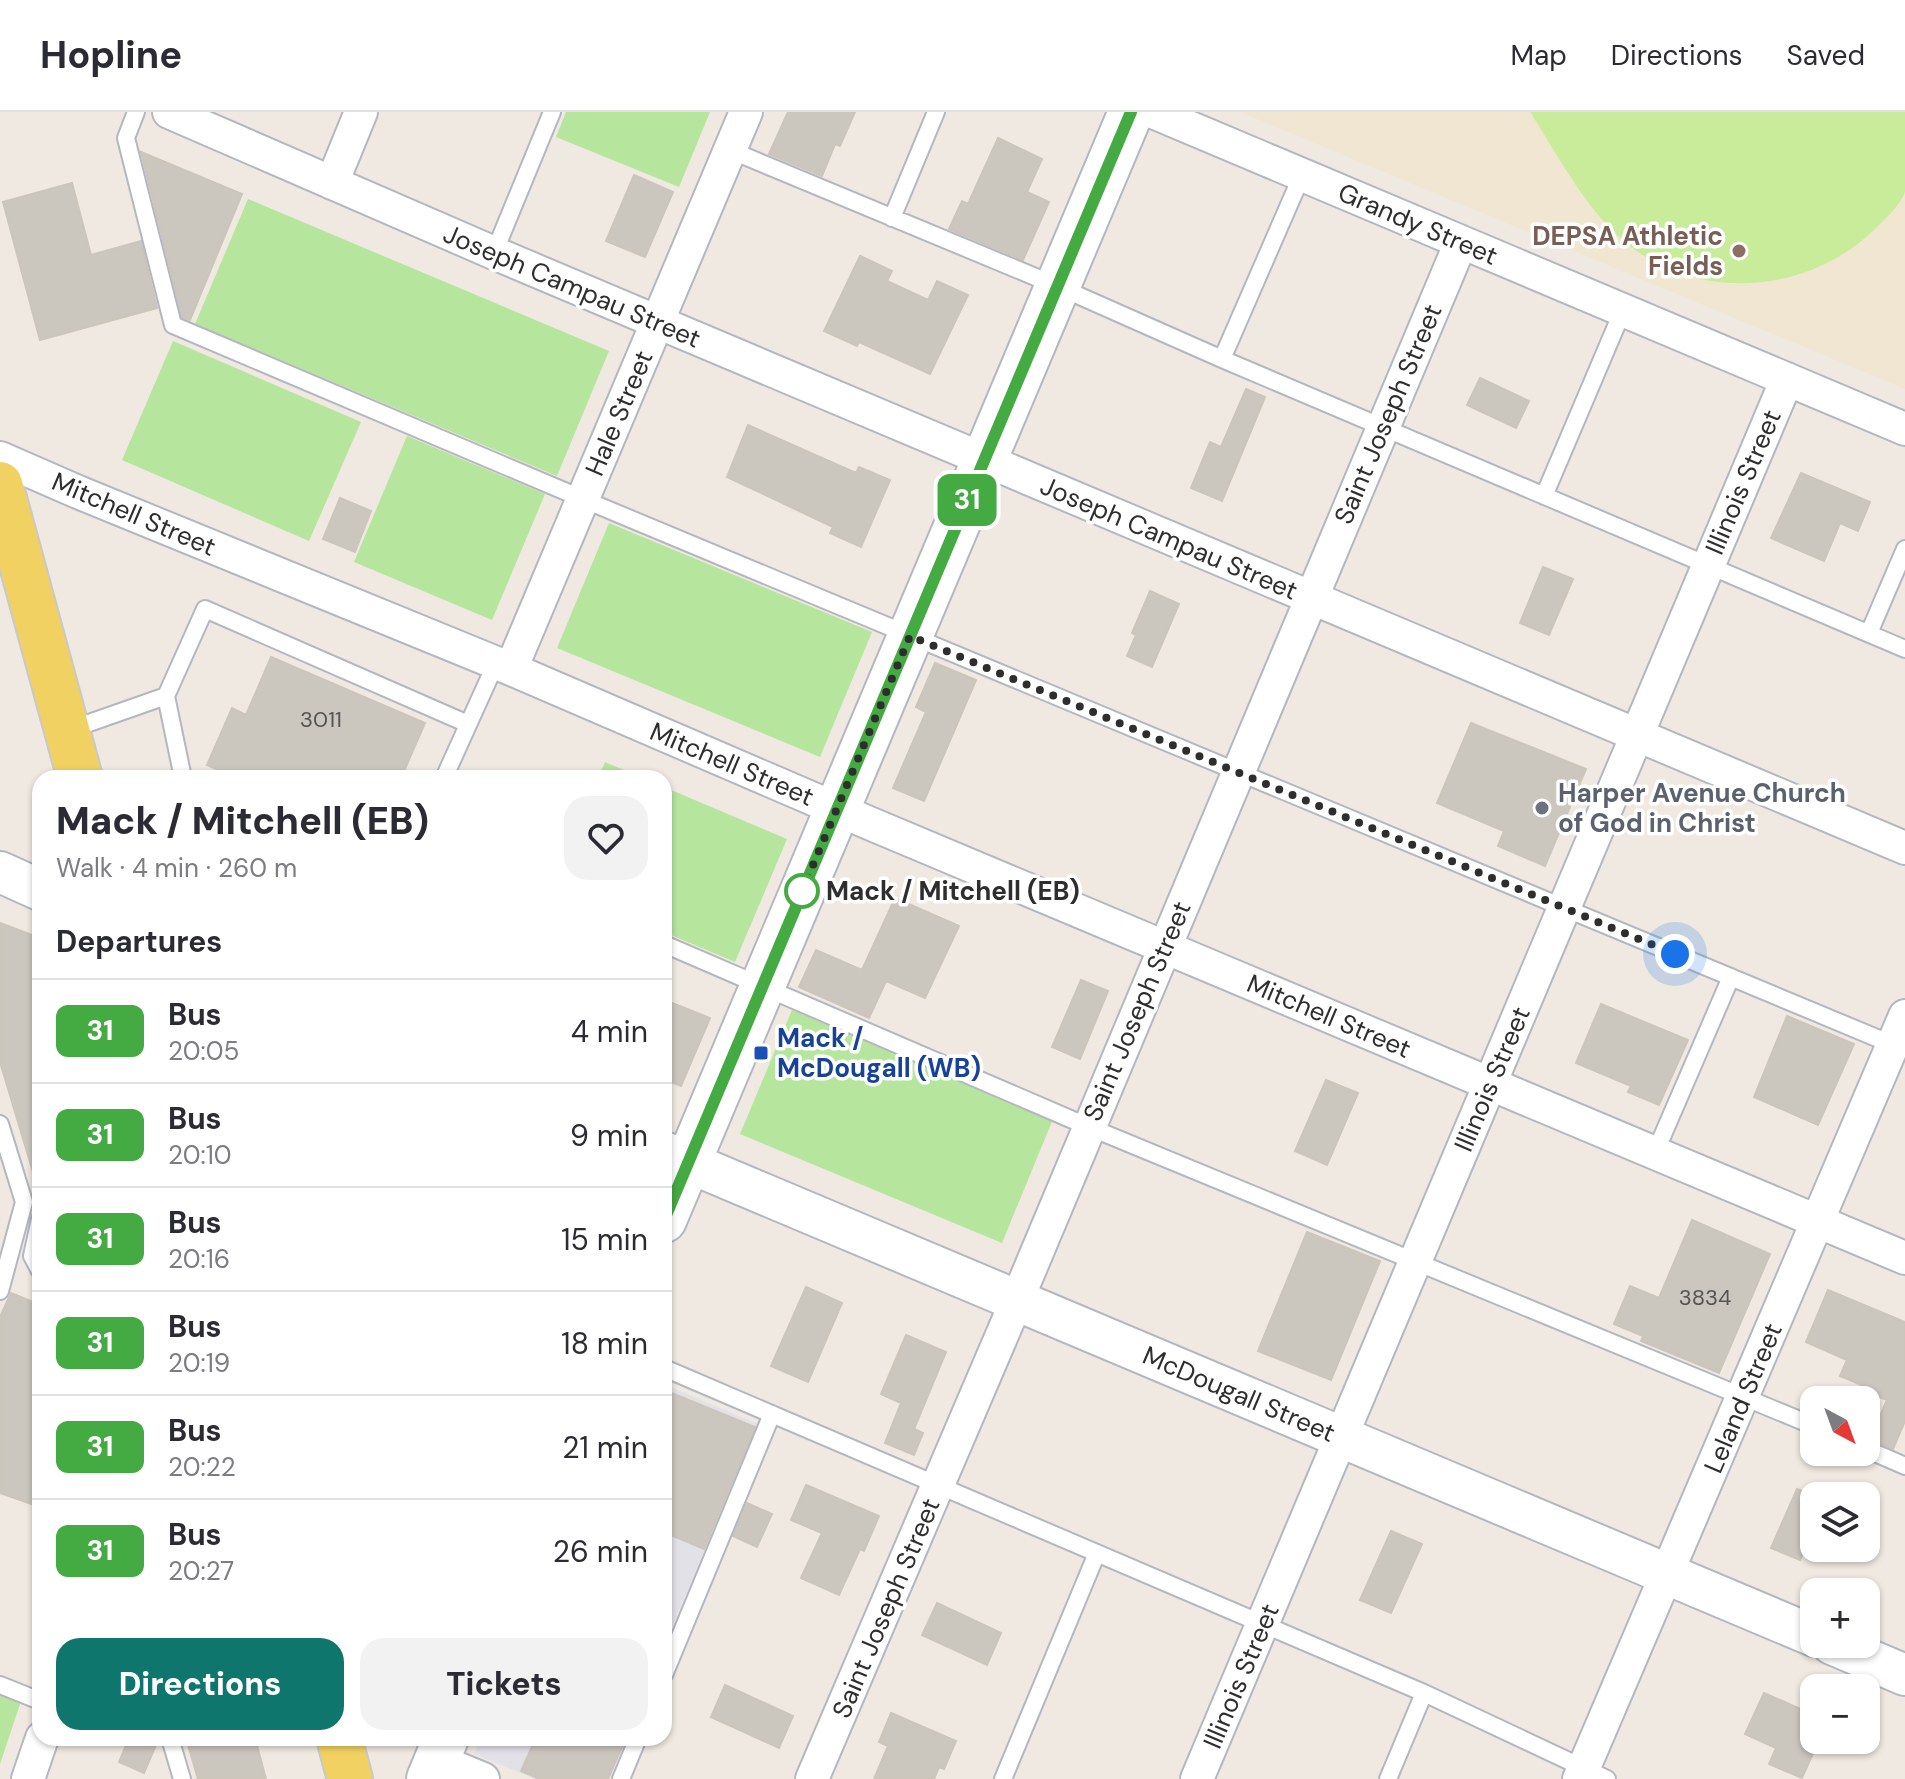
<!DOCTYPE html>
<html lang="en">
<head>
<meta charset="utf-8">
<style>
	body { margin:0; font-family:"DM Sans",sans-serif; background:#f2f2f3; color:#2b2b33; height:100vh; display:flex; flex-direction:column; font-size:30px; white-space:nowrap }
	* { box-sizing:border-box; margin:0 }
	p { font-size:26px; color:#7c7c81 }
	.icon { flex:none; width:44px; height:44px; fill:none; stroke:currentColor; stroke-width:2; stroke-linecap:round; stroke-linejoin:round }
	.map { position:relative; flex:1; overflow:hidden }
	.drawer { position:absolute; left:32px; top:658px; width:640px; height:976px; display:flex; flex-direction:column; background:#fff; border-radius:24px; box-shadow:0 2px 6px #0004 }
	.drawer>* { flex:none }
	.badge { padding:0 16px; border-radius:12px; font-size:28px; line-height:52px }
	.needle { width:52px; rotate:139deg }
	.controls { position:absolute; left:1800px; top:1274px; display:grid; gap:16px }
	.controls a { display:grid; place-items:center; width:80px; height:80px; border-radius:16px; background:#fff; box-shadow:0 2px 6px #0004; font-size:40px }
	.you { position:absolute; width:40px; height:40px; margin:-20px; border:6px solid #fff; border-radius:50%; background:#1a73e8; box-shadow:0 0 0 12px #1a73e833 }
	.map>.badge { position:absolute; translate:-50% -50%; box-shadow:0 0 0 4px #fff }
	h2 { padding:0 24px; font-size:30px; line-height:72px }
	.round { display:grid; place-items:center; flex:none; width:84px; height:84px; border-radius:24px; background:#f2f2f3 }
	.overview { display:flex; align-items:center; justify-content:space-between; height:136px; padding:0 24px }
	h1 { font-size:38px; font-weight:800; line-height:60px }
	.button { display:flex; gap:16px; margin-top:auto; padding:16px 24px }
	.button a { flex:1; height:92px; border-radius:24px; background:#0f766e; color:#fff; font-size:32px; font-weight:800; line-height:92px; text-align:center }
	.button a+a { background:#f2f2f3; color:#2b2b33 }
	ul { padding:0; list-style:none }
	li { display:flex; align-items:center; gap:24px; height:104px; padding:0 24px; border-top:2px solid #e1e1e2 }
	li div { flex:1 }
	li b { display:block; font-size:30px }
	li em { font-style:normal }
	li .badge { min-width:88px; font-weight:700; text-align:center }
	header { display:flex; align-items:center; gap:48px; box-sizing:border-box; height:112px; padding:0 40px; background:#fff; border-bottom:2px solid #e1e1e2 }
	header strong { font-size:38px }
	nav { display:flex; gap:44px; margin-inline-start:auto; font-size:28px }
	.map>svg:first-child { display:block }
	.industrial { fill:#e3e1e8 }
	.education { fill:#f0e6d1 }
	.green { fill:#b6e59e }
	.pitch { fill:#c9ec9a }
	.building { fill:#cbc7bf; stroke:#cbc5ba; stroke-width:2 }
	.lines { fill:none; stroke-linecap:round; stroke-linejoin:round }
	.service-casing { stroke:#b4b7c1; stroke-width:20 }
	.minor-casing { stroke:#b4b7c1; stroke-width:36 }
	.tertiary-casing { stroke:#b4b7c1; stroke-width:44 }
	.secondary-casing { stroke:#b4b7c1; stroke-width:48 }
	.primary-casing { stroke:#c9c9c9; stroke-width:48 }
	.service { stroke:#fff; stroke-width:16 }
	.minor { stroke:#fff; stroke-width:32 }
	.tertiary { stroke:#fff; stroke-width:40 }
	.secondary { stroke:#fff; stroke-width:44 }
	.primary { stroke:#f2d163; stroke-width:44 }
	.line-casing { stroke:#fff; stroke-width:18 }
	.line { stroke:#44aa42; stroke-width:12 }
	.walk { stroke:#2e2e2e; stroke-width:8; stroke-dasharray:0 14.4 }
	.education-dot { fill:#8d6e63; stroke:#fff; stroke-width:3 }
	.worship-dot { fill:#6b7280; stroke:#fff; stroke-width:3 }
	.stop-dot { fill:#fff; stroke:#44aa42; stroke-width:4 }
	.transit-dot { fill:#1a4fb4; stroke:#fff; stroke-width:3 }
	.labels { text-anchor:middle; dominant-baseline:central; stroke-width:7; stroke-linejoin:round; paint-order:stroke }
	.number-label { font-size:22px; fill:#555452 }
	.street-label { font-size:26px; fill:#2e2e2e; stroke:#fff }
	.education-label { font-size:26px; font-weight:bold; fill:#785e54; stroke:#fff; text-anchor:end }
	.worship-label { font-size:26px; font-weight:bold; fill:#5b616d; stroke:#fff; text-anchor:start }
	.stop-label { font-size:26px; font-weight:bold; fill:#2e2e2e; stroke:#fff; text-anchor:start }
	.transit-label { font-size:26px; font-weight:bold; fill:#164399; stroke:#fff; text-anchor:start }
</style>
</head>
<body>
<header>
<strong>Hopline</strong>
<nav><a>Map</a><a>Directions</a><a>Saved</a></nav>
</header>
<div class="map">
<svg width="1905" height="1667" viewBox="0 0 1905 1667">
	<rect width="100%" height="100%" fill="#efe9e1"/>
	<!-- industrial -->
	<path class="industrial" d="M664,1272L758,1312L664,1534Z
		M480,1626H625L608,1667H536L474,1642Z"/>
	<!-- education -->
	<path class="education" d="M1240,0H1905V277Z"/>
	<!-- green -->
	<path class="green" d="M566,0H710L679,75L556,25Z
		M248,87L609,239L557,364L195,212Z
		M173,229L361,310L309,429L122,348Z
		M407,324L545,382L492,508L354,450Z
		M609,411L872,520L820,645L557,536Z
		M605,650L642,666H598Z
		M664,675L787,727L735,850L664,820Z
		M792,898L1053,1007L1002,1131L740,1022Z
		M0,1581L21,1589L0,1652Z"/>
	<!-- pitch -->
	<path class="pitch" d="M1530,0H1905C1905,16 1905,68 1905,80C1900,94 1884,108 1874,118C1812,178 1710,190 1638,140C1589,106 1562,49 1530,0Z"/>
	<!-- building -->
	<path class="building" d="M788,0H855L840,34L835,32L822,64L769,42Z
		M998,26L1042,47L1027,80L1049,90L1023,148L949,117L962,89L968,92Z
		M141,40L242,82L190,208L182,205Z
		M634,63L673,80L645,145L606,129Z
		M72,71L91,143L141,129L157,196L40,228L3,90Z
		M860,144L892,159L887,169L928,188L937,169L968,183L930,262L859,230L857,234L824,219Z
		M1480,266L1529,289L1516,316L1467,293Z
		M1246,277L1265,285L1222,389L1191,376L1210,330L1221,335Z
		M748,313L856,361L859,355L890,368L861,435L830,421L833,415L727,365Z
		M1801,361L1870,390L1858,419L1840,411L1824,449L1771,426Z
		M340,386L371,399L355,440L323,427Z
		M1543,455L1573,467L1549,523L1520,511Z
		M1150,479L1179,492L1152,555L1127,544L1136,523L1132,521Z
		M271,545L425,611L401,666H237L207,653L232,596L246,603Z
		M935,551L976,568L924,689L893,676L926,600L916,595Z
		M1471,611L1586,657L1545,754L1498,734L1504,719L1437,691Z
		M895,786L959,814L925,886L886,869L869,906L799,875L816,838L862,858Z
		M0,811L40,826V1062L34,1063L0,950Z
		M1081,868L1108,879L1080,947L1052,935Z
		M672,891L710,906L681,974L664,967V911Z
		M1601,892L1688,928L1659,993L1628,980L1631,974L1576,951Z
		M1787,904L1854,932L1818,1013L1754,985Z
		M1326,968L1358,981L1327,1053L1295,1039Z
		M1692,1108L1770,1142L1719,1261L1641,1229L1643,1224L1614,1212L1630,1174L1659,1186Z
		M1307,1120L1380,1149L1331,1268L1258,1239Z
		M806,1175L842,1191L808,1270L771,1254Z
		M1828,1178L1905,1210V1309L1893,1337L1870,1327L1887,1288L1877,1284L1878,1280L1840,1264L1847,1248L1806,1230Z
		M11,1181L40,1193V1395L0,1381V1205Z
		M906,1223L946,1240L914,1317L923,1321L914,1343L885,1331L901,1291L881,1282Z
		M664,1278L755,1315L704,1437L664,1420Z
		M806,1373L879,1404L864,1439L860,1437L839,1483L801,1466L822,1421L791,1408Z
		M1797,1377L1814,1384V1416L1800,1448L1771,1436Z
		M747,1391L772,1402L757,1435L733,1424Z
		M1391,1419L1422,1432L1391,1501L1360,1488Z
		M937,1491L1001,1521L987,1553L922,1523Z
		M725,1573L793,1604L779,1636L711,1605Z
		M1764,1581L1814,1603V1639L1802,1666L1769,1652L1776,1636L1745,1622Z
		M891,1601L956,1629L944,1657L939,1655L934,1667H874L888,1634L879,1630Z
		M129,1626H159L144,1661L119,1650Z
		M186,1626H255L266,1667H198Z
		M536,1626H626L608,1667H539L521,1659Z"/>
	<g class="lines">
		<defs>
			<path id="service" d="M136,0L126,26L173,213L609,398L1896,934
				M730,38L1057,174L1222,247L1905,537
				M892,106L936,0
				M494,141L552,0
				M1222,247L1302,63
				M1544,384L1623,198
				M1869,521L1905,437
				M69,618L166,584
				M183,666L166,584L205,497L468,612
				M444,666L496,551
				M664,832L1089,1015L1814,1314
				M0,1012L24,1090L0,1179
				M1655,1041L1731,865
				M40,1107L32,1144L40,1159
				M664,1256L1424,1581L1607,1667
				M1866,1337L1905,1354
				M664,1563L772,1302
				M0,1573L40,1589
				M170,1626L182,1667
				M621,1667L638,1626
				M1003,1667L1097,1441
				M1388,1667L1424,1581"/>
			<path id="minor" d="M169,0L494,141L1905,736
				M1153,0L1905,317
				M332,71L361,0
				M0,346L78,380L511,557L869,711L1905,1146
				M511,557L746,0
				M437,1648L483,1667
				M28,1667L42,1626
				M812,1667L1017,1188L1461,130
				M1197,1667L1787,267
				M1579,1667L1905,904"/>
			<path id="tertiary" d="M0,760L40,778
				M664,1040L1814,1524
				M1832,1532L1905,1563"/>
			<path id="secondary" d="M664,1108L1131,0
				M429,1667L446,1626"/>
			<path id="primary" d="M0,372L80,666
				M339,1626L350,1667"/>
		</defs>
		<!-- service casing -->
		<use href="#service" class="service-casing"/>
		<!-- minor casing -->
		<use href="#minor" class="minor-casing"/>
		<!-- tertiary casing -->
		<use href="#tertiary" class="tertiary-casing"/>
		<!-- secondary casing -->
		<use href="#secondary" class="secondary-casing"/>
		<!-- primary casing -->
		<use href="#primary" class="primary-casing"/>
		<!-- service -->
		<use href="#service" class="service"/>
		<!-- minor -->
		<use href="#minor" class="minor"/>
		<!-- tertiary -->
		<use href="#tertiary" class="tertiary"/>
		<!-- secondary -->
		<use href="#secondary" class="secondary"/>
		<!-- primary -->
		<use href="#primary" class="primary"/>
	</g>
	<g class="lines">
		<defs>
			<path id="line" d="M664,1108L1131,0"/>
		</defs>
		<!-- line casing -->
		<use href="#line" class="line-casing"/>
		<!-- line -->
		<use href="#line" class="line"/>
		<!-- walk -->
		<path class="walk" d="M802,779L910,524L1675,842"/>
	</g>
	<!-- markers -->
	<circle class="education-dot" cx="1739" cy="139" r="8"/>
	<circle class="worship-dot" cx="1542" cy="696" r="8"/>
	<circle class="stop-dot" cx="802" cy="779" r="16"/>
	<rect class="transit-dot" x="753" y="933" width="16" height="16" rx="4"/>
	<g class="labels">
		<!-- number labels -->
		<g class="number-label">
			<text x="321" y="607">3011</text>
			<text x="1705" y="1185">3834</text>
		</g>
		<!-- street labels -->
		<g class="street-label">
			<text transform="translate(1418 112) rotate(23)">Grandy Street</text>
			<text transform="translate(572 174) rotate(23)">Joseph Campau Street</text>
			<text transform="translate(619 301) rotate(-67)">Hale Street</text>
			<text transform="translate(1388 302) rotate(-67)">Saint Joseph Street</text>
			<text transform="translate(1743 370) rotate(-67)">Illinois Street</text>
			<text transform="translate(134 402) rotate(23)">Mitchell Street</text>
			<text transform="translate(1169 426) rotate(23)">Joseph Campau Street</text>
			<text transform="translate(732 652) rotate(23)">Mitchell Street</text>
			<text transform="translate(1137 899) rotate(-67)">Saint Joseph Street</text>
			<text transform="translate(1329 904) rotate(23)">Mitchell Street</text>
			<text transform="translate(1492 967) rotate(-67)">Illinois Street</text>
			<text transform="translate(1239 1282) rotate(23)">McDougall Street</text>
			<text transform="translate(1743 1286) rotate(-67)">Leland Street</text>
			<text transform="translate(886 1496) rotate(-67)">Saint Joseph Street</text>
			<text transform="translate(1241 1564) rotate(-67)">Illinois Street</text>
		</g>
		<!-- education labels -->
		<g class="education-label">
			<text x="1723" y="124">DEPSA Athletic<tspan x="1723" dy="30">Fields</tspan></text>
		</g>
		<!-- worship labels -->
		<g class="worship-label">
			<text x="1558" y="681">Harper Avenue Church<tspan x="1558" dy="30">of God in Christ</tspan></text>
		</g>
		<!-- stop labels -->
		<g class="stop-label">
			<text x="826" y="779">Mack / Mitchell (EB)</text>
		</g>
		<!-- transit labels -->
		<g class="transit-label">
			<text x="777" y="926">Mack /<tspan x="777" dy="30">McDougall (WB)</tspan></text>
		</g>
	</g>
</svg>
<div class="controls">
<a><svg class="needle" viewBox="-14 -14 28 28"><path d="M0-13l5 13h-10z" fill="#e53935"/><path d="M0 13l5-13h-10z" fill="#7c7c81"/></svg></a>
<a><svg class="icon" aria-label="layers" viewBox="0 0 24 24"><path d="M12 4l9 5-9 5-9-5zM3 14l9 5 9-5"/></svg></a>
<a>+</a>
<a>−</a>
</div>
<div class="you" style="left:1675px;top:842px"></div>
<b class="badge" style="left:967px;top:388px;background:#44aa42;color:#fff">31</b>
<section class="drawer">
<div class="overview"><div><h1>Mack / Mitchell (EB)</h1><p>Walk · 4 min · 260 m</p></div><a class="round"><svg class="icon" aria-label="heart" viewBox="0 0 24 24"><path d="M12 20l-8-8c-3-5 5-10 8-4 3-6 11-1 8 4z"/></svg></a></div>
<h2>Departures</h2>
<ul>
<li><span class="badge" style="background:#44aa42;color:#fff">31</span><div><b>Bus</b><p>20:05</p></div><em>4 min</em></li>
<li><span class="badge" style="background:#44aa42;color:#fff">31</span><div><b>Bus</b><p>20:10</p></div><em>9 min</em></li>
<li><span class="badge" style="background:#44aa42;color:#fff">31</span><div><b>Bus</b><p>20:16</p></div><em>15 min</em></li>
<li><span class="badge" style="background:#44aa42;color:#fff">31</span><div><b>Bus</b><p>20:19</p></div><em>18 min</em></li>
<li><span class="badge" style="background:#44aa42;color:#fff">31</span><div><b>Bus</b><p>20:22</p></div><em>21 min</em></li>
<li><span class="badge" style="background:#44aa42;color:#fff">31</span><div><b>Bus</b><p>20:27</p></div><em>26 min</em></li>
</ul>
<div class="button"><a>Directions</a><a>Tickets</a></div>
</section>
</div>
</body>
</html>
